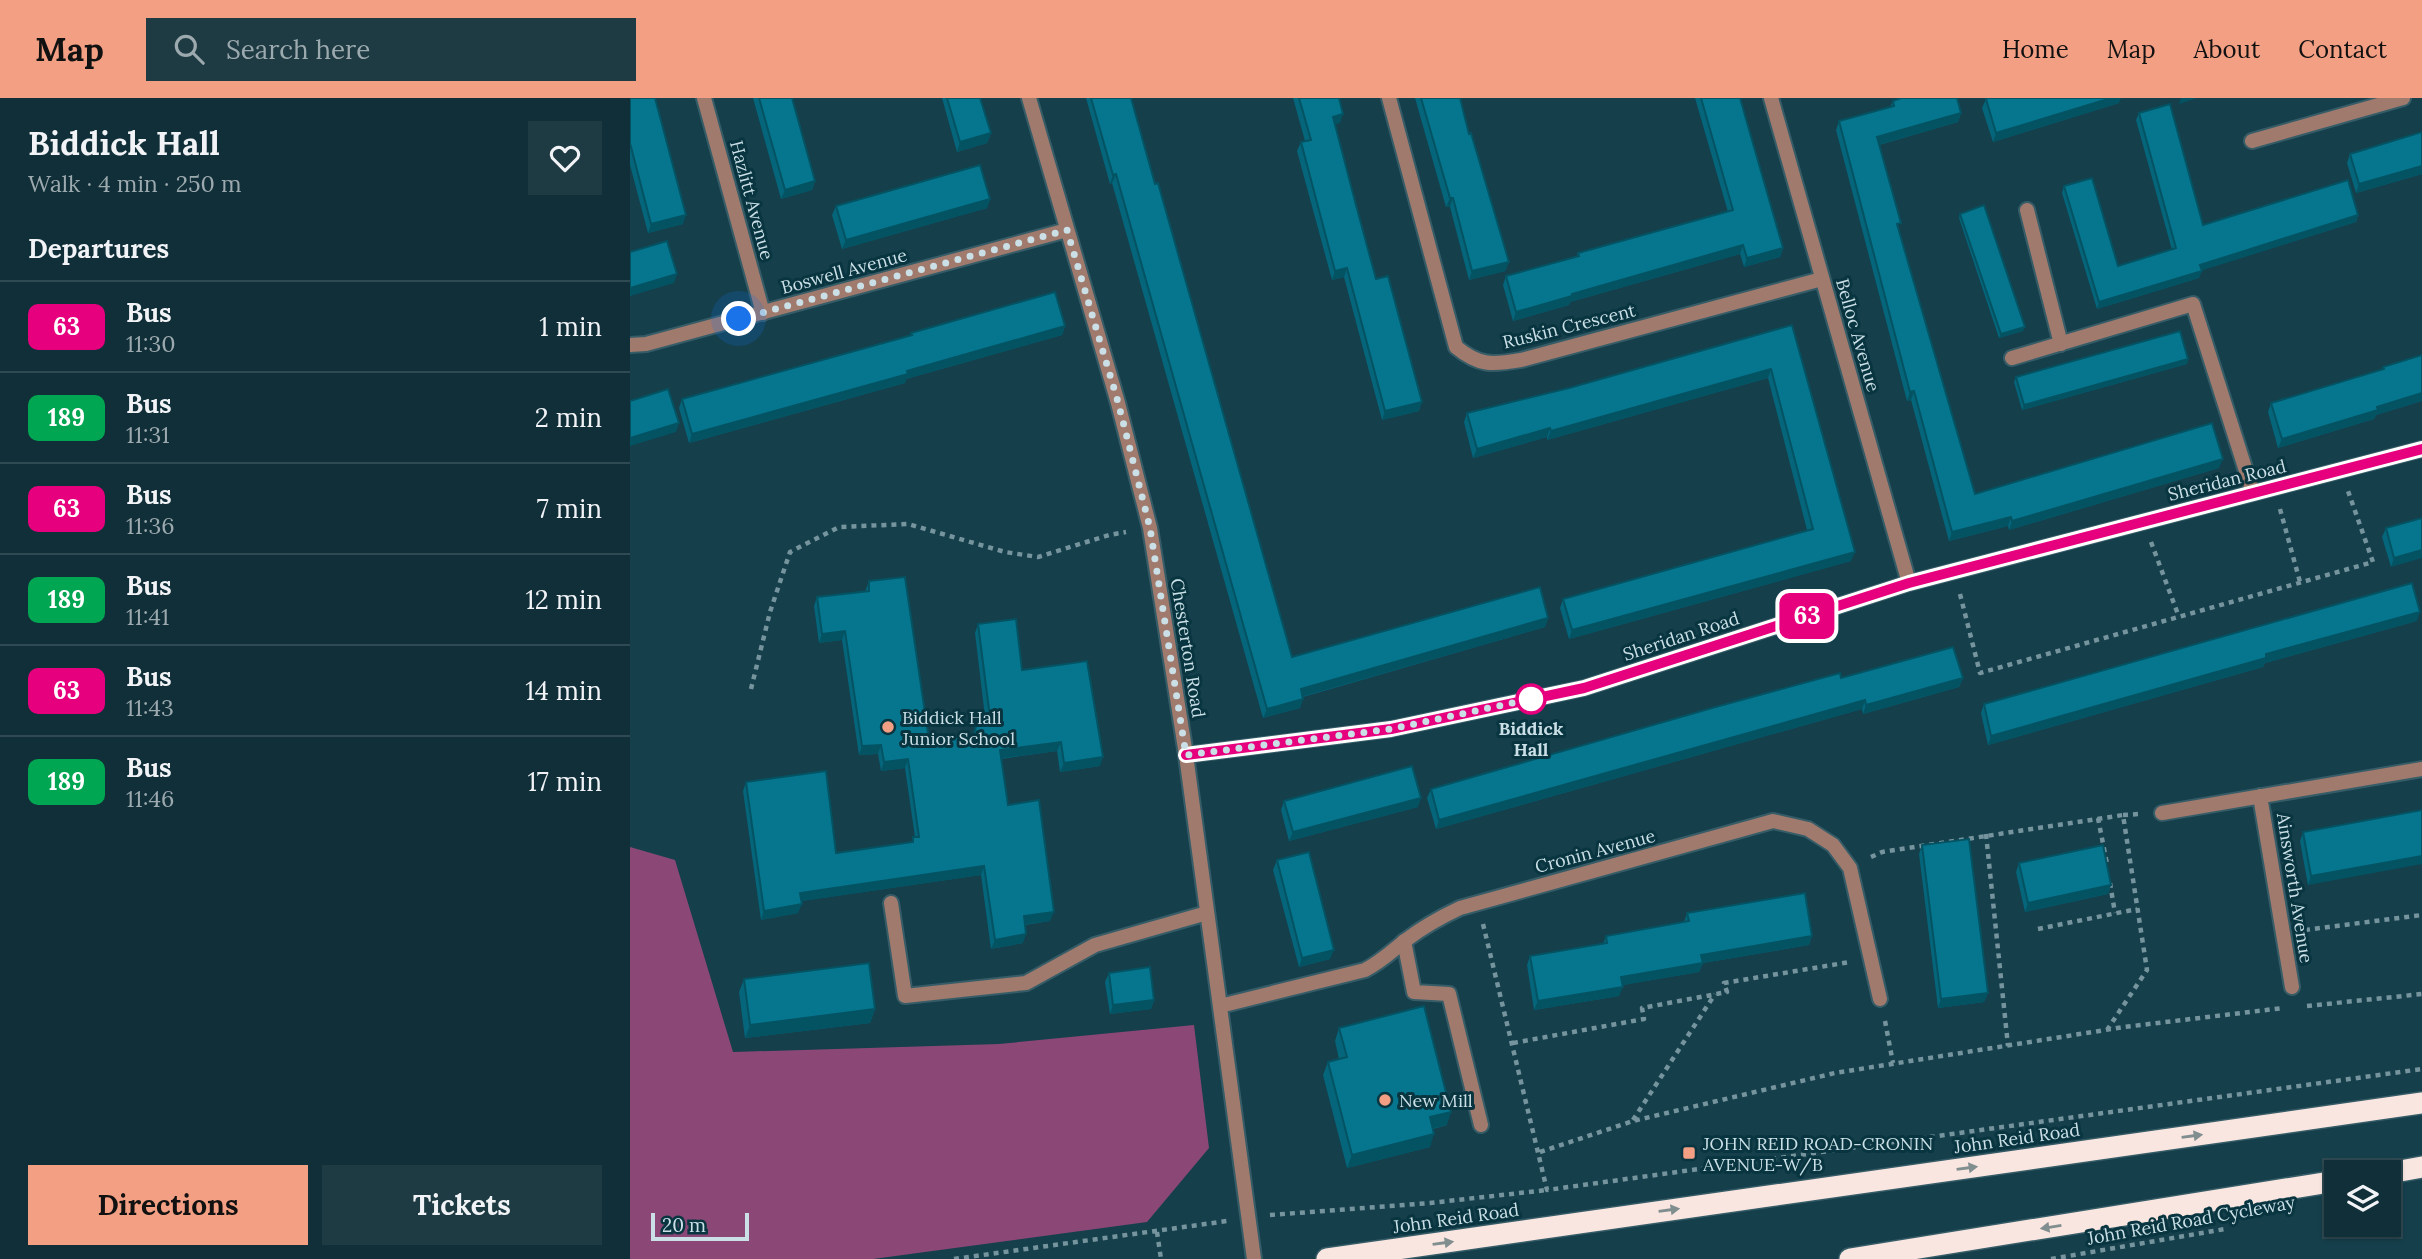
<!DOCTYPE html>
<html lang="en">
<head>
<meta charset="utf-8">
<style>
	body { margin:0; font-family:Lora,serif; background:#1e3b43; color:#f1f3f6; height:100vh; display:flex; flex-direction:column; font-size:26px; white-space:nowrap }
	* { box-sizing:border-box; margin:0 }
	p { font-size:23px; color:#9ca9ae }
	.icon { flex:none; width:38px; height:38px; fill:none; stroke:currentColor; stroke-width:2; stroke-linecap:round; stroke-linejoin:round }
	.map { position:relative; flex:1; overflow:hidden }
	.sheet { display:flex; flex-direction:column; background:#102f38; width:630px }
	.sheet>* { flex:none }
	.badge { padding:0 14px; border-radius:10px; font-size:24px; line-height:46px }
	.fabs { position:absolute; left:1694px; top:1062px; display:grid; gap:14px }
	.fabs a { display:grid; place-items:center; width:77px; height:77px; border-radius:0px; background:#102f38; box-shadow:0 2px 5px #0004,0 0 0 2px #304a53; font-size:35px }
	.scale { position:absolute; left:21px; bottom:18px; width:98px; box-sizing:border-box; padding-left:7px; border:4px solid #cadfe6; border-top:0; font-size:19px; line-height:24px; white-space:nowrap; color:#cadfe6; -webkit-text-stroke:5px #083540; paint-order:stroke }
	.you { position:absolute; width:35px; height:35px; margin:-18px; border:5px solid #fff; border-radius:50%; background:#1a73e8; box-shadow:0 0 0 10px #1a73e833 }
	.map>.badge { position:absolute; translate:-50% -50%; box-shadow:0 0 0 4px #fff }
	h2 { padding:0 28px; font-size:26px; line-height:63px }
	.round { display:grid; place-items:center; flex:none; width:74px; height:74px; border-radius:0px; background:#1e3b43 }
	.summary { display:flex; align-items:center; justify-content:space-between; height:119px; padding:0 28px }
	h1 { font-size:33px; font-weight:700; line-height:52px }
	.action { display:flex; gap:14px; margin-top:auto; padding:14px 28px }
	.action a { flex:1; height:80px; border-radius:0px; background:#f39f83; color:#111; font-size:28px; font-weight:700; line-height:80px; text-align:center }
	.action a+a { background:#1e3b43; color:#f1f3f6 }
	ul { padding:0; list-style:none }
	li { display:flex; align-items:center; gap:21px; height:91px; padding:0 28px; border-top:2px solid #304a53 }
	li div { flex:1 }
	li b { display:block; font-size:26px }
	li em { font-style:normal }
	li .badge { min-width:77px; font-weight:700; text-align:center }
	header { display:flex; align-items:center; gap:42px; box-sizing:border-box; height:98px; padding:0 35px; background:#f39f83; color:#111 }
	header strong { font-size:33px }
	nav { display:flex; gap:38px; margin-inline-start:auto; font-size:24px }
	.search { width:490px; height:63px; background:#1e3b43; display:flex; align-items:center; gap:18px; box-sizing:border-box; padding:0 24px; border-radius:0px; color:#9ca9ae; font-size:26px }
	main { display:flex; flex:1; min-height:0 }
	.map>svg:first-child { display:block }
	.green { fill:#8b4877 }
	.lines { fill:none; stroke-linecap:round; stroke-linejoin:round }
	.lane-casing { stroke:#365c67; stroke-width:18 }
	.street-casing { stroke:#365c67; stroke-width:18 }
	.highway-casing { stroke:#365c67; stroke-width:24 }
	.path { stroke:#76949e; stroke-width:4.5; stroke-dasharray:5 5; stroke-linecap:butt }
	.lane { stroke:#a07a6d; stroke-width:14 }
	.street { stroke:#a07a6d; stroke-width:14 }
	.highway { stroke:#fae6e0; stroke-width:21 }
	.wall { fill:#05657a }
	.shaded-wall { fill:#045363 }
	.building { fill:#06768e; stroke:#045363; stroke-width:2 }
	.oneway { fill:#818e90 }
	.line-casing { stroke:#fff; stroke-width:16 }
	.line { stroke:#e6007e; stroke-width:10 }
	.walk { stroke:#cadfe6; stroke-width:7; stroke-dasharray:0 12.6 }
	.stop-dot { fill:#fff; stroke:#e6007e; stroke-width:3.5 }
	.poi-dot { fill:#f39f83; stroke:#083540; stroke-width:2.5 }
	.labels { text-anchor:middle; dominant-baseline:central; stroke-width:6; stroke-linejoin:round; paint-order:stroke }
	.street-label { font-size:18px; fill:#cadfe6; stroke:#083540 }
	.poi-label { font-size:18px; fill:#cadfe6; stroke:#083540; text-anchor:start }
	.stop-label { font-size:18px; font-weight:bold; fill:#cadfe6; stroke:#083540 }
</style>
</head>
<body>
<header>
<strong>Map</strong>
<div class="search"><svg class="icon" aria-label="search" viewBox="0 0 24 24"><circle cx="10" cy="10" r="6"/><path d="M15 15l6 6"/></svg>Search here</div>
<nav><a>Home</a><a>Map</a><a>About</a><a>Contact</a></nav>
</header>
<main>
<section class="sheet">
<div class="summary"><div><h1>Biddick Hall</h1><p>Walk · 4 min · 250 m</p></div><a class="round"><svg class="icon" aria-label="heart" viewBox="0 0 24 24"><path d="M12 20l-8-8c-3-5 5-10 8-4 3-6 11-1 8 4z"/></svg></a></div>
<h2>Departures</h2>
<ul>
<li><span class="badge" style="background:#e6007e;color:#fff">63</span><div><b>Bus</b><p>11:30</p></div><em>1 min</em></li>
<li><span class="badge" style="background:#00a651;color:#fff">189</span><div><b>Bus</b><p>11:31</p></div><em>2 min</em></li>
<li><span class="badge" style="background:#e6007e;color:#fff">63</span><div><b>Bus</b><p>11:36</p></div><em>7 min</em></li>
<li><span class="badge" style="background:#00a651;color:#fff">189</span><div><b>Bus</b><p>11:41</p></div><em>12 min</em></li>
<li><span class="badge" style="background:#e6007e;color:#fff">63</span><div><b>Bus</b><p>11:43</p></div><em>14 min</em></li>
<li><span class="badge" style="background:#00a651;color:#fff">189</span><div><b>Bus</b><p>11:46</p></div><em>17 min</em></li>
</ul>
<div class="action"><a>Directions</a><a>Tickets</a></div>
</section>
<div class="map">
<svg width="1792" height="1161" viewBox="0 0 1792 1161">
	<rect width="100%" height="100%" fill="#153f4b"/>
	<!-- green -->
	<path class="green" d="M0,749L45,762L103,954L369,946L564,927L579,1050L517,1124L243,1161H0Z"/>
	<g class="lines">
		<defs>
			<path id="lane" d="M1397,112L1431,246
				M1382,260L1563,206L1623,395
				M261,805L275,898L396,885L465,847L577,815
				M774,843L784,894L819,896L851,1027"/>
			<path id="street" d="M74,0L133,215
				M399,0L488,305L520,430L556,657L624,1161
				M759,0L826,249C849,268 862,267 891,262L1192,181
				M1141,0L1279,485
				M1622,43L1773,0
				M0,247L16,246L437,132
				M556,657L761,631L954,590L1279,485L1792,351
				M1630,698L1662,889
				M1532,715L1792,671
				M590,908L735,872C751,864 762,853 776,842C793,829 811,819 830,810L1143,723L1178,731L1203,747L1220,770L1250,901"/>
			<path id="highway" d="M1759,1075L1792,1069
				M697,1161L1792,1005
				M1220,1161L1706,1083"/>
		</defs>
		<!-- lane casing -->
		<use href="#lane" class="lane-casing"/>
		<!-- street casing -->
		<use href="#street" class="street-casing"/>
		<!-- highway casing -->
		<use href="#highway" class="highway-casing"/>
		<!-- path -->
		<path class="path" d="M1650,411L1670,484
			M1521,444L1549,519
			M1330,496L1350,575L1743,464L1718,393
			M121,591L140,514L160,454L209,429L278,426L375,454L408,459L479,437L496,434
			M1493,717L1510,716
			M1468,720L1477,766
			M1356,736L1378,948
			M1241,759L1252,754L1493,717L1517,872L1477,932
			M1480,785L1485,815
			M853,826L917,1092L1792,971
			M1408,831L1507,811
			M1675,832L1792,817
			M1677,908L1792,896
			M1255,923L1263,965
			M883,945L1014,921L1012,910L1097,894L1094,885L1220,864
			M1003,1022L1085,896
			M910,1054L1003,1023L1205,975L1494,929L1653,910
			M640,1117L800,1105L917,1092
			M527,1134L531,1161
			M324,1161L597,1123
			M1421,1161L1595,1131"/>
		<!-- lane -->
		<use href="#lane" class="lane"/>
		<!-- street -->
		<use href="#street" class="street"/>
		<!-- highway -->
		<use href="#highway" class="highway"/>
	</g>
	<!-- wall -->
	<path class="wall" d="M0,0L53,126L18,135L0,67Z
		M123,0H162L185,83L182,92L151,101Z
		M312,0H350L361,35L357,45L327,54Z
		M456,0H501L662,559L918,520L915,529L673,599L670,610L633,620L482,85L480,86Z
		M663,0H709L710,25L705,26L746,181L789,313L752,322L714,179L702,182L667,53L671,44L675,43Z
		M785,0H830L839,36L879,164L875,173L839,182L820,109H816Z
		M1065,0H1110L1153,150L1150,159L1114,169L1110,156L940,204L939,207L883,223L873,187L876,178L947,158L948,155L1098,114Z
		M1356,1L1489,5L1363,44L1352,10Z
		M1263,3L1331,15L1328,24L1249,47L1268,131L1345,396L1589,370L1379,432L1378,428L1319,443L1281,302L1277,303L1206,32L1209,23L1260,9Z
		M1509,15L1573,127L1728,117L1726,124L1571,172L1569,180L1467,211L1432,95L1434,88L1488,168L1542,152L1506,22Z
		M1792,34V76L1726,95L1717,65L1720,56Z
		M360,101L357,110L212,151L202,117L206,108Z
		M1330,116L1393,233L1369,240L1329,120Z
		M1162,227L1221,463L939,541L930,510L933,501L1177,432L1138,280L917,342V339L843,360L834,324L837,315L939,290Z
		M435,228L432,237L276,281L275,285L59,345L49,310L52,301L280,237L281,235Z
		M1792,257V303L1746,317L1744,321L1648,350L1638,314L1641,305L1752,272L1753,269Z
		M1558,261L1557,266L1392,312L1384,284L1386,279Z
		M1792,420L1761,469L1752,439L1756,430Z
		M239,483L299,642L343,636L348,620L355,619L345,535L348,526L392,572L470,668L430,674L427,653L371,661L378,707L420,823L395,827L393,845L361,851L351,777L171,803L168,815L131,822L113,693L116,684L206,755L282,745L283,739H285L275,670L251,673L248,656L229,657L212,542L189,545L184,508L187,499L235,494Z
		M1787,523L1635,565L1633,569L1358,647L1351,615L1354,606Z
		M1211,580H1333L1329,589L1233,616L1232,611L806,731L797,700L801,691Z
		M654,703L788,709L659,743L651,712Z
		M1792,712L1678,787L1670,743L1673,734Z
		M1292,747L1358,895L1354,904L1308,910L1289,756Z
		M647,762L700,861L669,869L643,772Z
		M1389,765L1481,787L1478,796L1395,814L1386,774Z
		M1057,815L1182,838L1179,847L1073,865L1069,874L992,887L989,898L904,912L897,867L900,858L973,846L976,838L1054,824Z
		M479,875L524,902L521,911L480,916L475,884Z
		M114,881L245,911L240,925L115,940L109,894Z
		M709,930L817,1027L803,1031L800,1049L717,1070L693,977L698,964L709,961L705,943Z"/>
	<!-- shaded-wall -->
	<path class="shaded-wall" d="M1481,0H1491L1489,5L1363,44L1366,35Z
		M1551,0H1567L1549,6Z
		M1331,15L1328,24L1244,48L1247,39Z
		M713,16L710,25L700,28L703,19Z
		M361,35L357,45L327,54L330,44Z
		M1792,68V76L1726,95L1729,86Z
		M486,76L482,85L480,86L483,77Z
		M185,83L182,92L151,101L155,92Z
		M820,100H823L820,109H816Z
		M360,101L357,110L212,151L216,142Z
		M56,117L53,126L18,135L21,126Z
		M1728,117L1726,124L1567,174L1570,167Z
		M1113,147L1110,156L940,204L939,207L883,223L886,214L942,196Z
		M1153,150L1150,159L1114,169L1117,160Z
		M879,164L875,173L839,182L842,173Z
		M717,170L714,179L702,182L705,173Z
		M1572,173L1569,180L1467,211L1469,204Z
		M47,176L44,185L0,198V190Z
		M435,228L432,237L276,281L275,285L59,345L62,336Z
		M1395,229L1393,233L1369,240L1371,236Z
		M1558,261L1557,266L1392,312L1394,307Z
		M1141,271L1138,280L917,342L921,333Z
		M1284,293L1281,302L1277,303L1280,294Z
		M1792,295V303L1746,317L1744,321L1648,350L1652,341L1747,309Z
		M792,304L789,313L752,322L755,313Z
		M49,325L46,334L0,348V340Z
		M920,330L917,339L843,360L847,351Z
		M1593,361L1589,370L1379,432L1382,423Z
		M1381,419L1378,428L1319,443L1322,434Z
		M1792,452V460L1761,469L1764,460Z
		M1225,454L1221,463L939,541L942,532Z
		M1790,514L1787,523L1635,565L1633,569L1358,647L1361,638L1636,556Z
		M918,520L915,529L667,600L671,591Z
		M215,533L212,542L189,545L192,536Z
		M1333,580L1329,589L1233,616L1236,607Z
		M673,601L670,610L633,620L637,611Z
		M1235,602L1232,611L806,731L809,722Z
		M431,644L427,653L366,661L370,652Z
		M251,647L248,656L229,657L232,648Z
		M473,659L470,668L430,674L434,665Z
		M278,661L275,670L251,673L254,664Z
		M791,700L788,709L659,743L663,734Z
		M1792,758V766L1678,787L1681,778Z
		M354,768L351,777L166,804L170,795Z
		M1481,787L1478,796L1395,814L1398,805Z
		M172,806L168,815L131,822L134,813Z
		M424,814L420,823L390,827L394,818Z
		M396,836L393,845L361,851L365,842Z
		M1182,838L1179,847L1073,865L1069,874L988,888L991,879L1071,857Z
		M704,852L700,861L669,869L672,860Z
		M993,889L989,898L904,912L908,903Z
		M1358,895L1354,904L1308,910L1311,901Z
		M524,902L521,911L480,916L483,907Z
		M245,911L240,925L115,940L120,927Z
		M821,1014L817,1027L795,1032L800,1019Z
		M804,1036L800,1049L717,1070L722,1057Z"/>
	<!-- building -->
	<path class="building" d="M0,0H25L56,117L21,126L0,45Z
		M129,0H162L185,83L155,92Z
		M317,0H350L361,35L330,44Z
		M461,0H501L525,86L528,85L662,559L910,489L918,520L671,591L673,601L637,611L486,76L483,77Z
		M669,0H709L713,16L703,19L726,107L746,181L758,178L792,304L755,313L717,170L705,173L671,44L681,42Z
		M791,0H830L839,36L841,35L879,164L842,173L823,100H820Z
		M1071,0H1110L1153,150L1117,160L1113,147L942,196V198L886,214L876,178L949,158L948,155L1103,112Z
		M1271,0H1327L1331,15L1247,39L1271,125L1267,126L1345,396L1582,325L1593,361L1382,423L1381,419L1322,434L1284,293L1280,294L1209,23L1264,8L1263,3Z
		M1358,0H1481L1366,35L1356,1Z
		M1540,6L1573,127L1718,82L1728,117L1570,167L1572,173L1469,204L1434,88L1462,80L1488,168L1546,150L1509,15Z
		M1792,34V68L1729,86L1720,56Z
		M350,67L360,101L216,142L206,108Z
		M1354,107L1395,229L1371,236L1330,116Z
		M37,143L47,176L0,190V154Z
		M425,194L435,228L277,273L278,276L62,336L52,301L282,237L281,235Z
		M1162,227L1225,454L942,532L933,501L1183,431L1141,271L921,333L920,330L847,351L837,315L939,290Z
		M1550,233L1558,261L1394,307L1386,279Z
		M1792,257V295L1747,309L1748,312L1652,341L1641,305L1754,271L1753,269Z
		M38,291L49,325L0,340V303Z
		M1792,420V452L1764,460L1756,430Z
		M275,479L299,642L344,636L348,620L360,619L348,526L386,521L392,572L457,563L473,659L434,665L431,644L370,652L378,707L409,702L424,814L394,818L396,836L365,842L354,768L170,795L172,806L134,813L116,684L196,673L206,755L283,744V739H289L278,661L254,664L251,647L232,648L215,533L192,536L187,499L239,493V483Z
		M1782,485L1790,514L1636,556V560L1361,638L1354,606Z
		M1323,549L1333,580L1236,607L1235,602L809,722L801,691L1082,610L1210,575L1211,580Z
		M782,668L791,700L663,734L654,703Z
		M1792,712V758L1681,778L1673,734Z
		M1339,741L1358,895L1311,901L1292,747Z
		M1473,747L1481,787L1398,805L1389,765Z
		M679,754L704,852L672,860L647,762Z
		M1175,795L1182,838L1071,857L1073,865L991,879L993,889L908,903L900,858L977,845L976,838L1059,823L1057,815Z
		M239,865L245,911L120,927L114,881Z
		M520,869L524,902L483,907L479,875Z
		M794,908L821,1014L800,1019L804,1036L722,1057L698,964L717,959L709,930Z"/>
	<!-- one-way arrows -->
	<defs><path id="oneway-solid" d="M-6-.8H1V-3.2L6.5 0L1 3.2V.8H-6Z" transform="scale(1.75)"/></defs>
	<g class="oneway">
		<use href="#oneway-solid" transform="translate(1562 1038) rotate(-8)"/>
		<use href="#oneway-solid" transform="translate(1337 1070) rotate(-8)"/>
		<use href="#oneway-solid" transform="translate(1039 1112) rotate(-8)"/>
		<use href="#oneway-solid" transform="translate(1421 1129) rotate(171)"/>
		<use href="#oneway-solid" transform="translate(813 1145) rotate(-8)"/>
	</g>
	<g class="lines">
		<defs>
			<path id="line" d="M556,657L761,631L954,590L1279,485L1792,351"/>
		</defs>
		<!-- line casing -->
		<use href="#line" class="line-casing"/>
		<!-- line -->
		<use href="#line" class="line"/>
		<!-- walk -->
		<path class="walk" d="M109,221L437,132L488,304L520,430L556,657L761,631L906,600L901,601"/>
	</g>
	<!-- markers -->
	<circle class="stop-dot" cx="901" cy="601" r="14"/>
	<g class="poi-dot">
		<circle cx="258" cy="629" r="7"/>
		<circle cx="755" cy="1002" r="7"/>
		<rect x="1052" y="1048" width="14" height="14" rx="3.5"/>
	</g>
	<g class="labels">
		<!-- street labels -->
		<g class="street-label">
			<text transform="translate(122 102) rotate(75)">Hazlitt Avenue</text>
			<text transform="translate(214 173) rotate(-15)">Boswell Avenue</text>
			<text transform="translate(939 228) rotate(-14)">Ruskin Crescent</text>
			<text transform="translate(1228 237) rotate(74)">Belloc Avenue</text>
			<text transform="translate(1597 382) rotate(-14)">Sheridan Road</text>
			<text transform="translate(1051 538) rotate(-18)">Sheridan Road</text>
			<text transform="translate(558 550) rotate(81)">Chesterton Road</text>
			<text transform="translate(965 753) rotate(-15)">Cronin Avenue</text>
			<text transform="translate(1665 790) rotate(81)">Ainsworth Avenue</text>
			<text transform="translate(1387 1040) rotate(-8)">John Reid Road</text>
			<text transform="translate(826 1120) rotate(-8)">John Reid Road</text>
			<text transform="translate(1561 1122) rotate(-10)">John Reid Road Cycleway</text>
		</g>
		<!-- poi labels -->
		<g class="poi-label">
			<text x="272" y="619">Biddick Hall<tspan x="272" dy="21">Junior School</tspan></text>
			<text x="769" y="1002">New Mill</text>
			<text x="1073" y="1045">JOHN REID ROAD-CRONIN<tspan x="1073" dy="21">AVENUE-W/B</tspan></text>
		</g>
		<!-- stop labels -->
		<g class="stop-label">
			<text x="901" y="630">Biddick<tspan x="901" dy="21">Hall</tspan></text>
		</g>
	</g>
</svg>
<div class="fabs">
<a><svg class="icon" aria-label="layers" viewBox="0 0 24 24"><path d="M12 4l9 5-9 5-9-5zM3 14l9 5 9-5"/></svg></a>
</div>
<div class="scale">20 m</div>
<div class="you" style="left:109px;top:221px"></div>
<b class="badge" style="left:1177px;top:518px;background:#e6007e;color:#fff">63</b>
</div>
</main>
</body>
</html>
